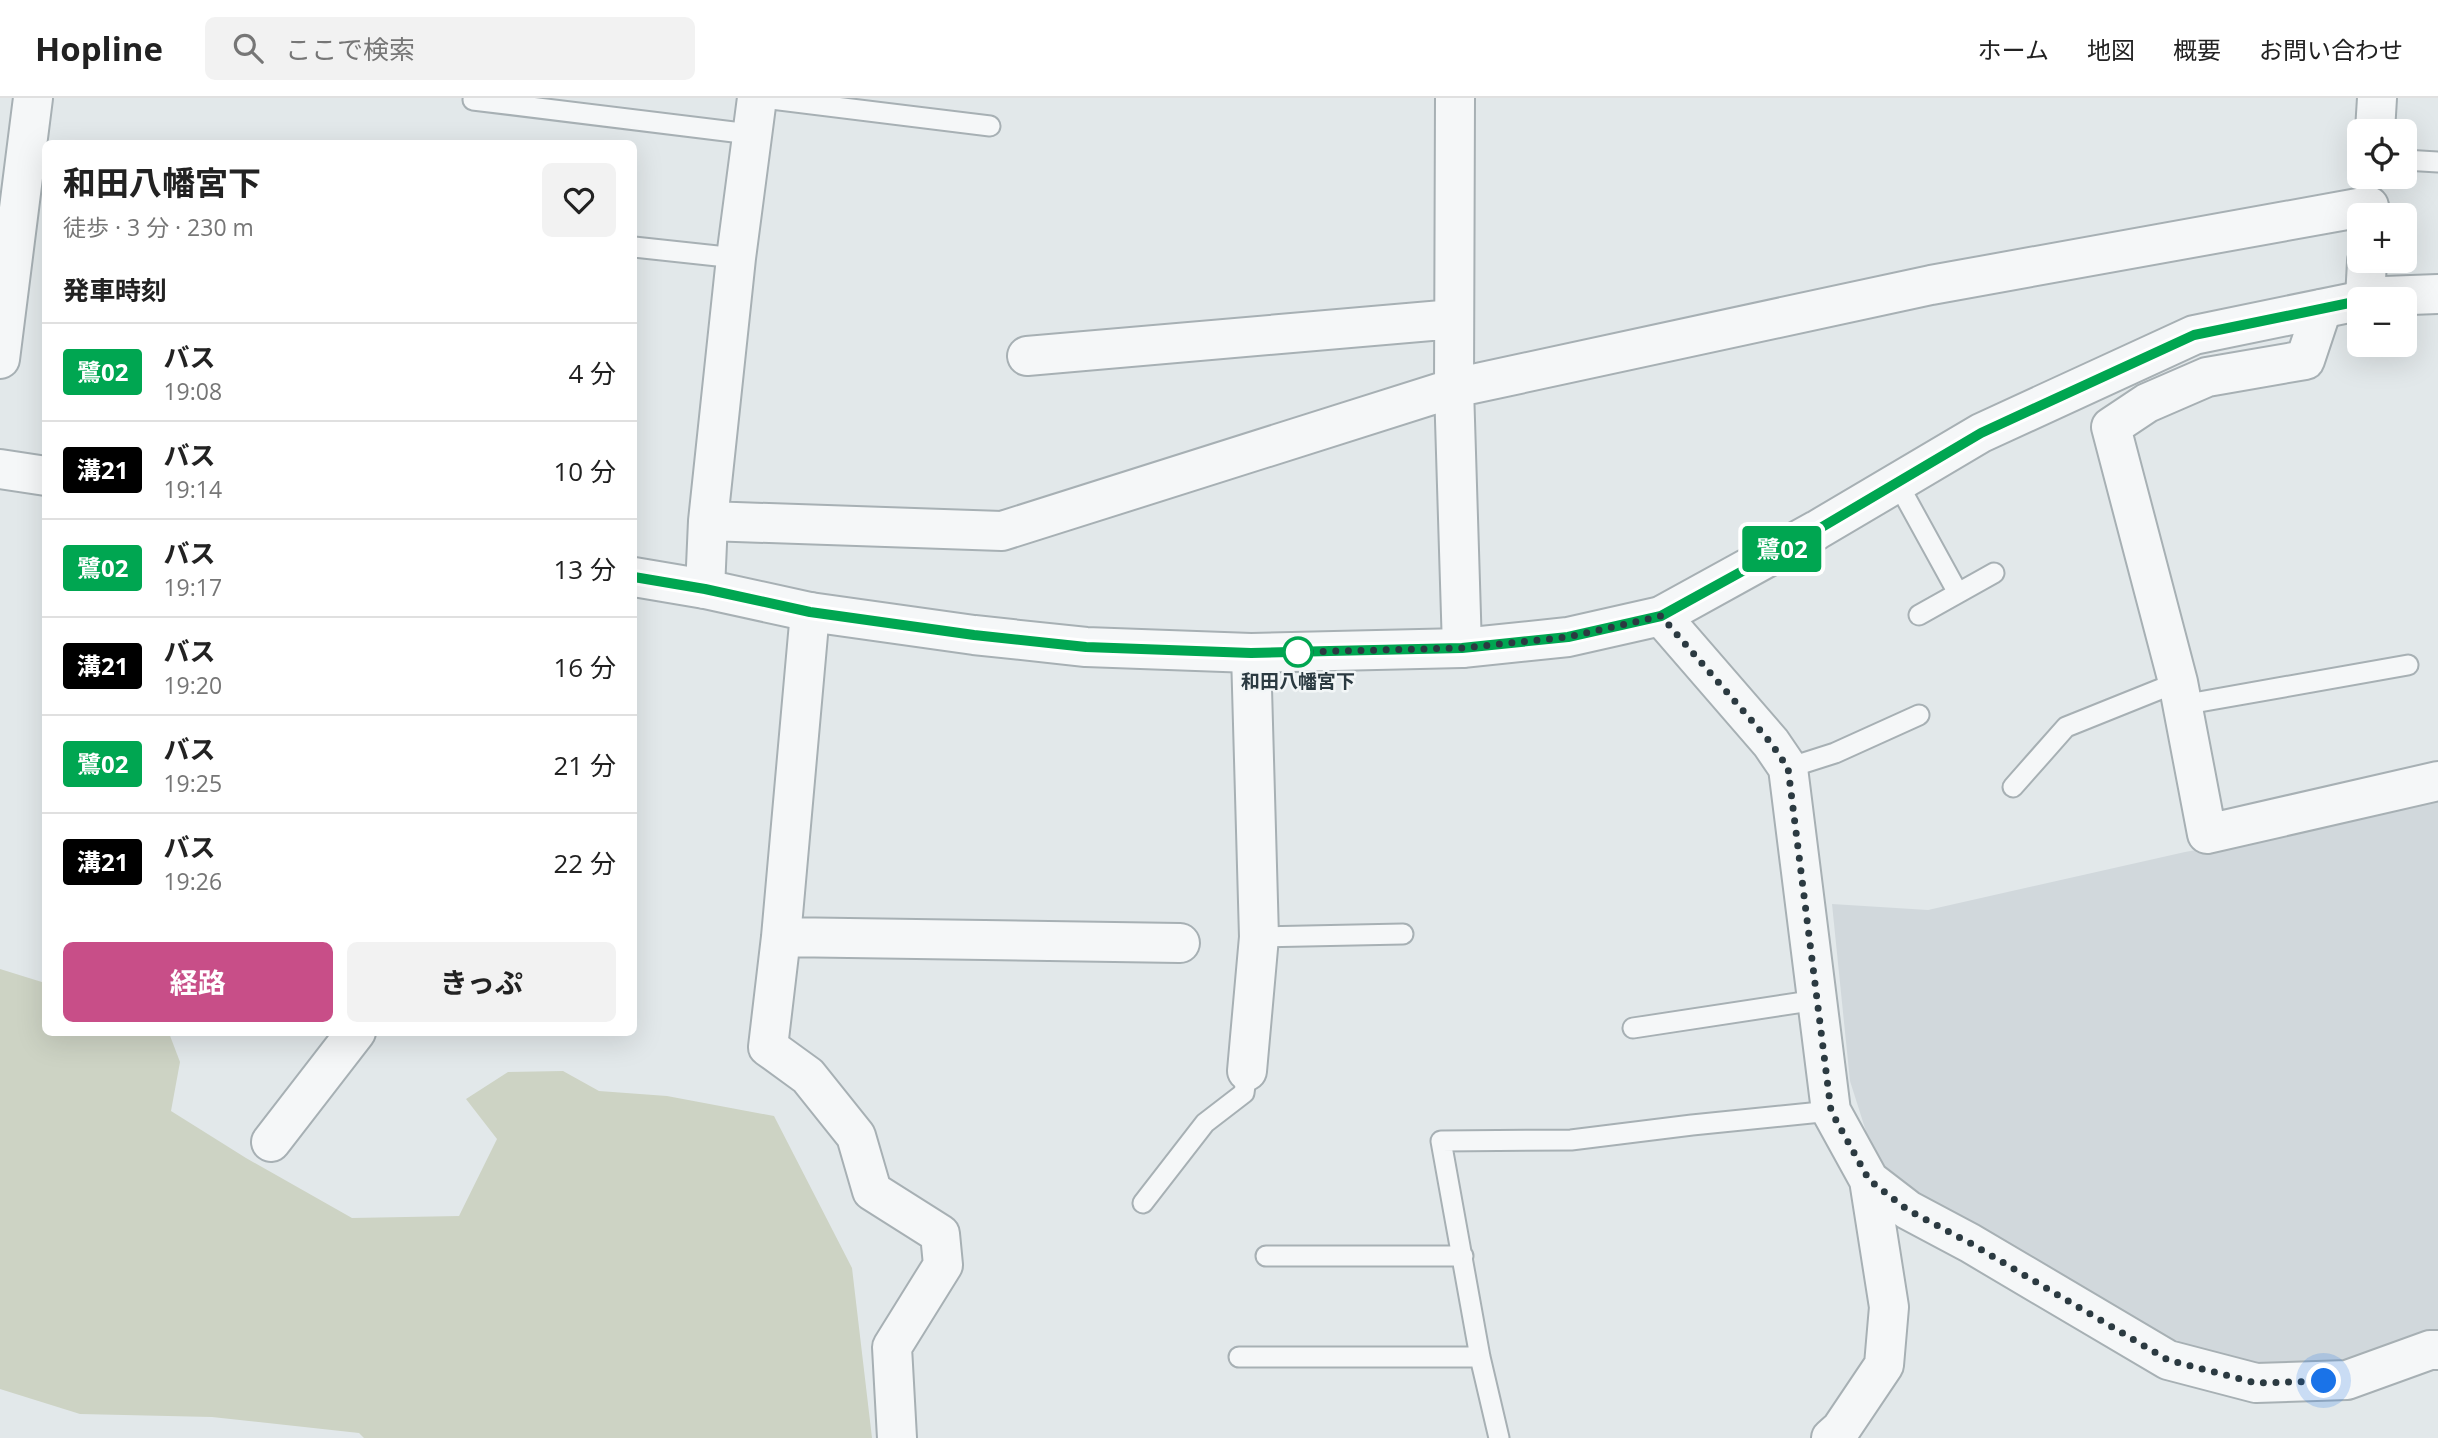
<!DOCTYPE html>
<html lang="ja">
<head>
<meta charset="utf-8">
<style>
	body { margin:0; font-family:"Open Sans","Noto Sans JP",sans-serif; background:#f2f2f2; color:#222; height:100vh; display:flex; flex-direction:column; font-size:26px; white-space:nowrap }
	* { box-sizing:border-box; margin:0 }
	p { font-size:23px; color:#767676 }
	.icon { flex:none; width:38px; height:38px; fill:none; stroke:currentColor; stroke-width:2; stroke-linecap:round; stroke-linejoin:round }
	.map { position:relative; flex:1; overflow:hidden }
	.sheet { position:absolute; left:42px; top:42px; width:595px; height:896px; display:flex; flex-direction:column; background:#fff; border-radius:10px; box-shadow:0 7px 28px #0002 }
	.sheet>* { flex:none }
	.badge { padding:0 14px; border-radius:5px; font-size:24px; line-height:46px }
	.controls { position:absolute; left:2347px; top:21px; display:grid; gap:14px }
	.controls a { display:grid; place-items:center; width:70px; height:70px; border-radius:10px; background:#fff; box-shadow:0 7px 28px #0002; font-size:35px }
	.you { position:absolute; width:35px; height:35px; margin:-18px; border:5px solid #fff; border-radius:50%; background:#1a73e8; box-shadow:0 0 0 10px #1a73e833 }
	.map>.badge { position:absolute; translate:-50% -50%; box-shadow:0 0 0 4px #fff }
	h2 { padding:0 21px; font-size:26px; line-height:63px }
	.round { display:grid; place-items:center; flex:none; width:74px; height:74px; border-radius:10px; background:#f2f2f2 }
	.overview { display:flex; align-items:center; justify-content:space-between; height:119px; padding:0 21px }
	h1 { font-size:33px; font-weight:700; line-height:52px }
	.action { display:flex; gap:14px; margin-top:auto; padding:14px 21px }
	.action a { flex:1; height:80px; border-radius:10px; background:#c84e88; color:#fff; font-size:28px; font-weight:700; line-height:80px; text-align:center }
	.action a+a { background:#f2f2f2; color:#222 }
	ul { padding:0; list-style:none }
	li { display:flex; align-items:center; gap:21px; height:98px; padding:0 21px; border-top:2px solid #e0e0e0 }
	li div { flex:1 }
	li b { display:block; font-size:26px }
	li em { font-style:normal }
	li .badge { min-width:77px; font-weight:700; text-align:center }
	header { display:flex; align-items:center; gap:42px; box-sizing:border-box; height:98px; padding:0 35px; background:#fff; border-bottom:2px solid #e0e0e0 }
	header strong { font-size:33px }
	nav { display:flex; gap:38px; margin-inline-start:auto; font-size:24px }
	.search { width:490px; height:63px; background:#f2f2f2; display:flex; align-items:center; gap:18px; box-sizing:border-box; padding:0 24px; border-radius:10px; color:#767676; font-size:26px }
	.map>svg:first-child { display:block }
	.built { fill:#d1d8dc }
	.green { fill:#cdd3c4 }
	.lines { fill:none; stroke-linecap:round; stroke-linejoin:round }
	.service-casing { stroke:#a7b0b4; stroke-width:23 }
	.minor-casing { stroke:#a7b0b4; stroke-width:42 }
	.tertiary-casing { stroke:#a7b0b4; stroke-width:42 }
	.service { stroke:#f5f7f8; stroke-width:19 }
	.minor { stroke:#f5f7f8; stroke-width:38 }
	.tertiary { stroke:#f5f7f8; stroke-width:38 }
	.line-casing { stroke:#fff; stroke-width:16 }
	.line { stroke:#00a651; stroke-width:10 }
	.walk { stroke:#2b3a41; stroke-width:7; stroke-dasharray:0 12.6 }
	.stop-dot { fill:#fff; stroke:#00a651; stroke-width:3.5 }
	.labels { text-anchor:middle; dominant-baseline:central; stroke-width:5; stroke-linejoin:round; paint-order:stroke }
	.stop-label { font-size:19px; font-weight:bold; fill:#2b3a41; stroke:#f2f6f7 }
</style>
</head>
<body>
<header>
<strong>Hopline</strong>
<div class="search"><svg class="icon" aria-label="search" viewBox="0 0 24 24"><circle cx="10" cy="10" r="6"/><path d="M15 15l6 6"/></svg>ここで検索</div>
<nav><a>ホーム</a><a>地図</a><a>概要</a><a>お問い合わせ</a></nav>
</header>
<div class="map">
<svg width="2438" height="1340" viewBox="0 0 2438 1340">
	<rect width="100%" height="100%" fill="#e2e8ea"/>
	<!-- built -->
	<path class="built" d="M2438,698V1240L2358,1262L2311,1268L2252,1267L2167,1240L2039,1169L1888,1075L1870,1046L1850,983L1832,806L1928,812L2185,754L2263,740Z"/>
	<!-- green -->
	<path class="green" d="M0,871L45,885L46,934L169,935L180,964L171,1013L246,1060L352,1120L459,1118L497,1041L466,1001L508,974L563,973L599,993L667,998L774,1018L852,1170L872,1340H364L359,1335L212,1319L80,1316L0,1291Z"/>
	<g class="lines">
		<defs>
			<path id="service" d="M762,0L990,28
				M473,2L750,36
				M2404,62L2438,64
				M634,149L736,160
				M1897,384L1958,495
				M1919,517L1994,475
				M2182,607L2408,567
				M1788,670L1835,655L1919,617
				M2013,689L2066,629L2178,584
				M1259,839L1403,836
				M1633,930L1817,902
				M1143,1105L1205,1025L1244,995L1247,973
				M1266,1158H1463
				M1239,1259H1480
				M1499,1340L1480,1259L1441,1043L1571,1042L1692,1027L1831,1013"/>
			<path id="minor" d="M1455,0L1454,290L1462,550
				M2375,33L2377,0
				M2365,201L2367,163
				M2322,211L2305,262L2207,279L2147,305L2111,329L2178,584L2207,736L2438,683
				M1027,258L1454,221
				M0,261L33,0
				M708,423L1002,433L1454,290L1931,187L2369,108
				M705,491L708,423L736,160L757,0
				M810,514L781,839L768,949L808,978L856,1038L872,1093L940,1136L943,1167L892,1249L897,1340
				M1661,518L1771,645L1788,670L1831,1013L1869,1082L1908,1112L1970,1145L2168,1262L2256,1285L2347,1282L2430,1252H2438
				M781,839L1180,845
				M1247,973L1259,839L1251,555
				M271,1044L356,934
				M1831,1340L1841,1331L1884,1267L1889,1209L1869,1082"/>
			<path id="tertiary" d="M2368,201L2384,198L2438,196
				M0,371L46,378
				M634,479L705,491L810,514L974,537L1086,549L1251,555L1462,550L1568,539L1661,518L1817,432L1981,335L2194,237L2359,203"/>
		</defs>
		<!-- service casing -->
		<use href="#service" class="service-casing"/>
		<!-- minor casing -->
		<use href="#minor" class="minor-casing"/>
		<!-- tertiary casing -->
		<use href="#tertiary" class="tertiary-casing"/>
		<!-- service -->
		<use href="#service" class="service"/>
		<!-- minor -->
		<use href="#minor" class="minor"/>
		<!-- tertiary -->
		<use href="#tertiary" class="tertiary"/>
	</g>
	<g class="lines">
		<defs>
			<path id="line" d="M634,479L705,491L810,514L974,537L1086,549L1251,555L1330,553L1462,550L1568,539L1661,518L1817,432L1981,335L2194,237L2359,203"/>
		</defs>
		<!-- line casing -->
		<use href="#line" class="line-casing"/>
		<!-- line -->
		<use href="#line" class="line"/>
		<!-- walk -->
		<path class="walk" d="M1298,554L1462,550L1568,539L1661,518L1771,645L1788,670L1831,1013L1869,1082L1908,1112L1970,1145L2168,1262L2256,1285L2324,1283"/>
	</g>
	<!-- markers -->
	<circle class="stop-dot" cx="1298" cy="554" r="14"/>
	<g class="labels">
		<!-- stop labels -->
		<g class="stop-label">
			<text x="1298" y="583">和田八幡宮下</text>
		</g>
	</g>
</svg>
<div class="controls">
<a><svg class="icon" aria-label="locate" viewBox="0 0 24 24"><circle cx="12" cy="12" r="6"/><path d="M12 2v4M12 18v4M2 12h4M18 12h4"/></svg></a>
<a>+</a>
<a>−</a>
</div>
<div class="you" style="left:2324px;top:1283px"></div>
<b class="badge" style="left:1782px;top:451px;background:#00a651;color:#fff">鷺02</b>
<section class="sheet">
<div class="overview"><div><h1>和田八幡宮下</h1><p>徒歩 · 3 分 · 230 m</p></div><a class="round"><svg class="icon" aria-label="heart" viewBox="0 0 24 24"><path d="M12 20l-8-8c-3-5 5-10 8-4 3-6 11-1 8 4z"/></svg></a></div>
<h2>発車時刻</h2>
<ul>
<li><span class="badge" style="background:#00a651;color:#fff">鷺02</span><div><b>バス</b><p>19:08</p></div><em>4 分</em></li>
<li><span class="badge" style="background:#000;color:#fff">溝21</span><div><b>バス</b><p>19:14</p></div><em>10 分</em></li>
<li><span class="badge" style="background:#00a651;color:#fff">鷺02</span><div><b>バス</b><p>19:17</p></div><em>13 分</em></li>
<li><span class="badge" style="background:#000;color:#fff">溝21</span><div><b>バス</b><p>19:20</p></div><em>16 分</em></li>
<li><span class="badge" style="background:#00a651;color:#fff">鷺02</span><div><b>バス</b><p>19:25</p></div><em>21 分</em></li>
<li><span class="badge" style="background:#000;color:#fff">溝21</span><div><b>バス</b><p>19:26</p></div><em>22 分</em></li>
</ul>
<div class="action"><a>経路</a><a>きっぷ</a></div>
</section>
</div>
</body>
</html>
